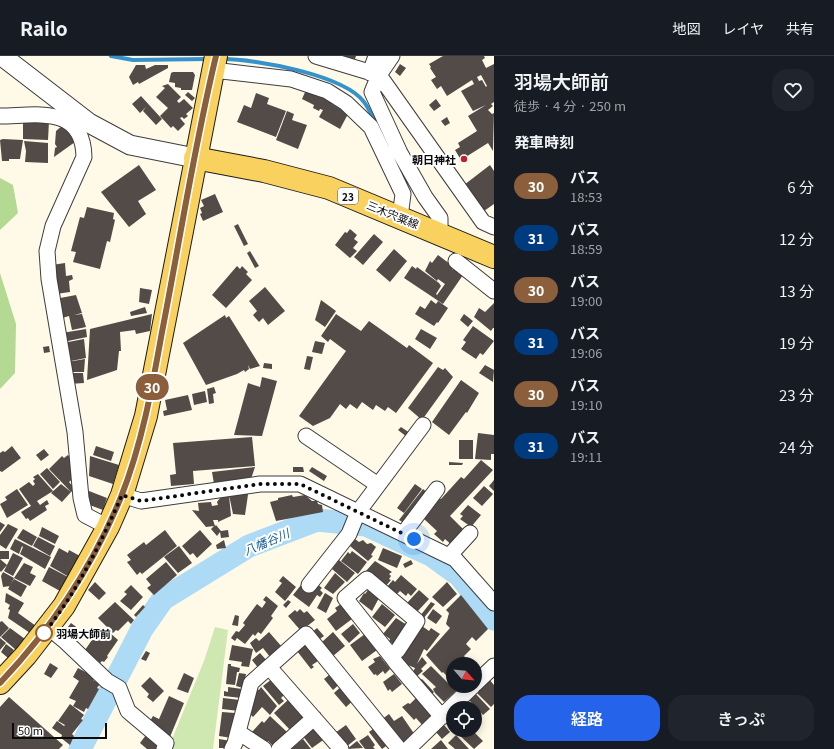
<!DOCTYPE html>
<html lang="ja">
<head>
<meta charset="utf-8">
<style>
	body { margin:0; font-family:Georgia,"Noto Sans JP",serif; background:#20242c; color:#f1f3f6; height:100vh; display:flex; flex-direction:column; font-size:15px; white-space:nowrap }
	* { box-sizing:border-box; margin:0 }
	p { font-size:13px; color:#9ea1a6 }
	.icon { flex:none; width:22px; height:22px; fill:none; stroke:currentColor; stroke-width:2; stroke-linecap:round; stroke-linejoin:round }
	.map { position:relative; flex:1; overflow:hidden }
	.side { display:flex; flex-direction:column; background:#171b24; width:340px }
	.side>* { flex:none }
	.badge { padding:0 8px; border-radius:13px; font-size:14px; line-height:26px }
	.needle { width:26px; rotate:117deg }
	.buttons { position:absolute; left:446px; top:601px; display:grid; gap:8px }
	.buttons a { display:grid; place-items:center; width:36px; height:36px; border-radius:50%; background:#171b24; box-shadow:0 2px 10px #0003; font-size:20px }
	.scale { position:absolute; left:12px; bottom:10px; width:95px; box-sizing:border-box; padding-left:4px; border:2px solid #0a0a0a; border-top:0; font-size:11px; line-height:14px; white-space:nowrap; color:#0a0a0a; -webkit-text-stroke:3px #fff; paint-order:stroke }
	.you { position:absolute; width:20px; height:20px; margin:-10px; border:3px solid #fff; border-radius:50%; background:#1a73e8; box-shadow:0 0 0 6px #1a73e833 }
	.map>.badge { position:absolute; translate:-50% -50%; box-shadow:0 0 0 2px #fff }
	h2 { padding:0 20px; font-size:15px; line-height:36px }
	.round { display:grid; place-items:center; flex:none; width:42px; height:42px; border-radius:16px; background:#20242c }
	.overview { display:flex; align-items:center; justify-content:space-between; height:68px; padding:0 20px }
	h1 { font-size:19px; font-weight:600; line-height:30px }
	.cta { display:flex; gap:8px; margin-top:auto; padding:8px 20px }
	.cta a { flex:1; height:46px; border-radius:16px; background:#2563eb; color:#fff; font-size:16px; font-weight:600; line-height:46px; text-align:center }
	.cta a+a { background:#20242c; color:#f1f3f6 }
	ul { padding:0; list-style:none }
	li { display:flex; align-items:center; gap:12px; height:52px; padding:0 20px }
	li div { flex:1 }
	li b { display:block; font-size:15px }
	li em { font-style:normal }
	li .badge { min-width:44px; font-weight:700; text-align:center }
	header { display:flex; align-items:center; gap:24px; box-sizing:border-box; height:56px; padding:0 20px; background:#171b24; border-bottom:1px solid #363941 }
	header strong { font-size:19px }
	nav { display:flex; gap:22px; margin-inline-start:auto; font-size:14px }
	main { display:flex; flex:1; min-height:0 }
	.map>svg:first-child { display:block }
	.green { fill:#cfe8b2 }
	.forest { fill:#b3d992 }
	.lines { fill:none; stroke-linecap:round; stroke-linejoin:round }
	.stream { stroke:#3492cd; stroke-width:4 }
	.river { stroke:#addbf6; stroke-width:23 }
	.building { fill:#534b47; fill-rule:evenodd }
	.minor-casing { stroke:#3d3d3d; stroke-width:17 }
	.tertiary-casing { stroke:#3d3d3d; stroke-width:21 }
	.primary-casing { stroke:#1b1b1b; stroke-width:24 }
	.minor { stroke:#fff; stroke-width:15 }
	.tertiary { stroke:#fff; stroke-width:19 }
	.primary { stroke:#f9d15e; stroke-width:22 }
	.line-casing { stroke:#fff; stroke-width:9 }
	.line { stroke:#8b5e3c; stroke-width:6 }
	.walk { stroke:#0a0a0a; stroke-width:4; stroke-dasharray:0 7.2 }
	.poi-dot { fill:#b9242d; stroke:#fff; stroke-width:1.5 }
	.stop-dot { fill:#fff; stroke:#8b5e3c; stroke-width:2 }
	.labels { text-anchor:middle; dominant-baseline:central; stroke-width:4; stroke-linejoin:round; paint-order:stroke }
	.shield { fill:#fff; stroke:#545454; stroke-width:1 }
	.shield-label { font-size:10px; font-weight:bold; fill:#0a0a0a }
	.poi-label { font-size:11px; font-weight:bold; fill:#0a0a0a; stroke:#fff; text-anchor:end }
	.street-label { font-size:11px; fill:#0a0a0a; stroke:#fff }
	.stop-label { font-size:11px; font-weight:bold; fill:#0a0a0a; stroke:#fff; text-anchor:start }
	.water-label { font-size:12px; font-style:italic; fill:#15629a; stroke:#fff }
</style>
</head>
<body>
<header>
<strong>Railo</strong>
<nav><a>地図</a><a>レイヤ</a><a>共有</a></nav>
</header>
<main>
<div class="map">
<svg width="494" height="693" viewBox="0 0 494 693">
	<rect width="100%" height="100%" fill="#fffae7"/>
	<!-- green -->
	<path class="green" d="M215,571L228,574L213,693H168L204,605Z"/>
	<!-- forest -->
	<path class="forest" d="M0,122L13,129L18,157L0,174Z
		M0,217L16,268L15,317L0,333Z"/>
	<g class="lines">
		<!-- stream -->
		<path class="stream" d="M111,0L133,4L208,3
			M223,3C256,3 344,19 364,46C369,52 372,61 376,68"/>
		<!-- river -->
		<path class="river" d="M80,693L142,573L163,543L249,490L317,464L366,469L431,499L460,520L494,563"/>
	</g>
	<!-- building -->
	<path class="building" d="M338,0H356L354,6Z
		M443,0H484L485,2L482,4L486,12L494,8V46L491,48L493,50L488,54L492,58L494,57L493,95L488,87L461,104L455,94L460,91L458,87L477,75L468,60L486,49L473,55L461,35L474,28L472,24L447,40L441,30L437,33L431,24L436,21L430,12L431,11L429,8ZM481,19L487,30L486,31L482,24L479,25L477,21Z
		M400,8L406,12L400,20L395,16Z
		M136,9H145L146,13L155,9H168V12L139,28L138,26L133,29L129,21Z
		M173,16H193L195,19L192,34H181V32L175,31V27L169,26L171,17Z
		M168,28L181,41L177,45L179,47L184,43L193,52L186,58L188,60L184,63L182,61L180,62L185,68L178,75L173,70L171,72L160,60L168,52L156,41L165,32L162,30Z
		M306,34L319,41L321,37L334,44L332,48L348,58L340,73L319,61L323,54L320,53L319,55L313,52L314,49L302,43Z
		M188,36L195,42L192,45L185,39Z
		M256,37L269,42L267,48L286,55L276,81L237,66L244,49L251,52Z
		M141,40L162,63L156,69L143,55L146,51L140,57L132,48Z
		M436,43L441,50L434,55L429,49Z
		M287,55L294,58L292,64L307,69L298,93L276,84Z
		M447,61L450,67L445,70L441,65Z
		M23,65H49L48,84L23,83Z
		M63,69L75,86L54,101L55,92L57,91L55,88L56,75Z
		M3,83L23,84L20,103H9V105H2L0,84Z
		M24,85L48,87V107L25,106L26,95Z
		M139,109L156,134L138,145L146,158L129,171L101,136Z
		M490,109L494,115V148L484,155L464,129Z
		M215,138L223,156L203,165L200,158L202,157L200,152L204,150L201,144Z
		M87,151L114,157L113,163L115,164L110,186L107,185L100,213L73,206L76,196L71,195L80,161L84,162Z
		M238,168L248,188L244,190L234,170Z
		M350,173L357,179L354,183L358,186L353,192L357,195L350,202L335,189L345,176L347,177Z
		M374,178L383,186L363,209L354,201Z
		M394,193L407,205L390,226L376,214Z
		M250,195L259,210L255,212L247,197Z
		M438,199L454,211L452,214L455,212L463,219L443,248L404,222L412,210L416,213L417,211L439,227L441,230L436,238L437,239L445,228L438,223L437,225L425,215L430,205L432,207Z
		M65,207L66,220L72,219L73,223L69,225L70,236L56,238L52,209Z
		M237,210L240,213L242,210L248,216L246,218L252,224L226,252L212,239Z
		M265,231L285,255L268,269L263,262L259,266L253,259L257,255L249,245Z
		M140,232L152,234L149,248L139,246Z
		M76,239L82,257L74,259L82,258L86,271L72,274L69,260L59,263L55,243Z
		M321,244L336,255L325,271L315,264Z
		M431,244L436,248L438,245L448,252L438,267L437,266L434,270L415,258L420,250L425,253Z
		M494,247V272H493L491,275L474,261L479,252L485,256Z
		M145,251L147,257L131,260L130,256Z
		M152,258L150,275L136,278L135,274L120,276L121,295H119L117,314L87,324L90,273Z
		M336,258L361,275L369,265L407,292L409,289L433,307L396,357L388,351L385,355L376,349L373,354L362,346L357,353L350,348L346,353L340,348L330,362L313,370L299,360L346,295L330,283L328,286L321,280Z
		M464,258L473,265L468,271L460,264Z
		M225,259L226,262L229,260L260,310L250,313L248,309L249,313L245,316L244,314L237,318L206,329L183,287Z
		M473,270L494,285L483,299L480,297L476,303L461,293L466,286L463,284Z
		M86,273L87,281L63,286L62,277Z
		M421,273L437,282L430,293L415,283Z
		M84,283L86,302L66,306L63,287Z
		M315,285L325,287L322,298L312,296Z
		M49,290L50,296L44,297L43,291Z
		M307,300L313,301L310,314L304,313Z
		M85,303L84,316H68L67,306Z
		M264,307L272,308V313L263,312Z
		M485,309L494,314L493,326L479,317Z
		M438,311L443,314L445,312L453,321L422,364L408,352Z
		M69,317H83L84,327L69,328Z
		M262,321L277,325L262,380L234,379L248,327L260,331Z
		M461,324L479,337L467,357L466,356L449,379L432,366Z
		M214,331L216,337L213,338L214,347L209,348L207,333Z
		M205,335L207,346L194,349L192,338Z
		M188,339L192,354L164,360L163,355L167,354L165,344Z
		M401,371L410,377L407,381L398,374Z
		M478,377L494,379V398H491V404L475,403Z
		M252,381L255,410L193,415L194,428L171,430L170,419L176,418L173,387Z
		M459,384H473V403H459Z
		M12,390L21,402L2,416L0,415V397L3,395L5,396Z
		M96,390L114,396L111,405L93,399Z
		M44,393L49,399L41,405L36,399Z
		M68,399L75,407L74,417L71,420L74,422L69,426L75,433L71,436L49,413L62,400L64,402Z
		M90,400L119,409L113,428L89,420Z
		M481,404L493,414L450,460L466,476L453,490L445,483L443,486L434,478L437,475L424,463L433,452L430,449L439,442L441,443L461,421L464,423Z
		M449,406L463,407L462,409H449Z
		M255,411L251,423L214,428L212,416Z
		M293,411H303L304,416H293Z
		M312,411L327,420L324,425L309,415Z
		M47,412L60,426L53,433L40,418Z
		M38,418L53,435L37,445L40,449L47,444L49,448L45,450L47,454L30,465L28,462L26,463L21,456L31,450L19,433L29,426L33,430L35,428L33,425L35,423L33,421Z
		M494,424V435L489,430Z
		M61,428L71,436L62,446L51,437Z
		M415,428L422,433L404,457L397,452Z
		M484,430L493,438L482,450L473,442Z
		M249,432L245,459L233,458L228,434Z
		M17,433L28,449L7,462L0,448L7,444L5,441Z
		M423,433L428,437L404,467L399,464Z
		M89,435L107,442L103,454L87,448Z
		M229,439L231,460L218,466V464H213L215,470L216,469L221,475L228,474L229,481L221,482L220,476L217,480L211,473L214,470L206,471L192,454L199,455L198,447L211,446L212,450L218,449L217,446L220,442Z
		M292,439L293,441L305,439L312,445H317L318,448L322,449L323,456L276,465L270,446L278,444V442Z
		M468,449L481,459L471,471L460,463L463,460L460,458Z
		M0,466L5,469L0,476Z
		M8,468L18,473L6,493L0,489V479Z
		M42,471L59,480L55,488L39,480Z
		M23,473L37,481L32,490L17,482Z
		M165,474L177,490L142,518L140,516L137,519L127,506L131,504L127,499L144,486L146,489Z
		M200,474L212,488L197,502L193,497L190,499L182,490Z
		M38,481L55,490L50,500L33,490Z
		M15,483L51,501L45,513L20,498L23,491L22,490L19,498L10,493Z
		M355,483L359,486L363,484L367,488L371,487L376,491L371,499L373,500L368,505L350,490Z
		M224,484L226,492L217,493L216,489Z
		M179,490L192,507L178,517L164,501Z
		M59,492L68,497L69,494L80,500L69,521L50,510Z
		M383,492L402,500L397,512L378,504Z
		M0,495H9V503H0Z
		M352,495L367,506L358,518L341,505L348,496L350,498Z
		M13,497L23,502L13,520L4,515Z
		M0,503L7,509L1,516L0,515Z
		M339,504L355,517L347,526L332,513Z
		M411,504L413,508L405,512L403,508Z
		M375,505L392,516L389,518L391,520L389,523L391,524L385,531L365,516Z
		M166,506L177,519L154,539L147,532L151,529L146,523Z
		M24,507L33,511L30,517L36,520L30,530L14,522Z
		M49,511L68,521L60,535L42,525Z
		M3,516L14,522L10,530L3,531L1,520Z
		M335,517L345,526L333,538L324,532Z
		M401,519L417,533L411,540L408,537L406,540L400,535L395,540L386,532L393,524L395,526Z
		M283,520L296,531L285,545L275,536L282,527L279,525Z
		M14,523L27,530L21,541L8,533Z
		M95,526L106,537L99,544L88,534Z
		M447,526L457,538L443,551L432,541Z
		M316,527L322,532L320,534L323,537L320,541L317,539L309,551L293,539L301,529L310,536Z
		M131,529L143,541L131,554L120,545L127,538L124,536Z
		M368,534L379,542L372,555L359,545L364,537L365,538Z
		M419,534L429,543L417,556L407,547Z
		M6,537L24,547L18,557L36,570L30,577L8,562L10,554L8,553L10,549L5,546Z
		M325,537L333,542L326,557L317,552Z
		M461,539L488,573L476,585L472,581L466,588L471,593L464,600L467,603L462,608H453V617L448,621L443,616L442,617L426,599L450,572L446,568L449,557L446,554Z
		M266,540L278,550L271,560L273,562L261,578L258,576L255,580L253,578L245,588L237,582L235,585L231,582L236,575L239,576L245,569L243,567L257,548L262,552L266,546L263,544Z
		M288,544L291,546L286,552L283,549Z
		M115,546L134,564L131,568L128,565L118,575L116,574L113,577L98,562Z
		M431,546L435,548L423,563L420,560Z
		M341,548L352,563L336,575L327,563L337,555L335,552Z
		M382,548L395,559L385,571L372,561Z
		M143,549L145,551L136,561L134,559Z
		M300,553L304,557L307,555L315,564L301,575L288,560L295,554L297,556Z
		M433,553L442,560L436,568L427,562Z
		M235,559L239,560L238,570L232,569Z
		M396,562L407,569L395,588L389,586L390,583L383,578Z
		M2,565L9,572L0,581V566Z
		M71,567L79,573L72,582L64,576Z
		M353,568L360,577L349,587L341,578Z
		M422,570L429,575L431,572L440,578L427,595L424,593L423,595L417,608L422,601L427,607L421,613L423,615L416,621L412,618L415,612L408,609L401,601Z
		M10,572L25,583L16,594L1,581Z
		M317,572L324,580L317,585L310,578Z
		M109,576L118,584L107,600L108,601L104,606L102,605L100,607L85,594L94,581L96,582L101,577L105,581Z
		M269,576L282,591L270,601L263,592L256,597L250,587L256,582L259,585Z
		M333,576L345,590L333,600L322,586Z
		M365,578L377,594L362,605L350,589Z
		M0,582L6,587L0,594Z
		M307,585L321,603L312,609L314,611L311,613L297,595Z
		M6,588L14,594L8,602L1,596Z
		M232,589L253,593L249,611L241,610L242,606L229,604Z
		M146,595L150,597L146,605L141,603Z
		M260,597L268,606L259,613L252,604Z
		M380,600L390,613L385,618L383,615L377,620L376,618L374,619L368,611L375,606L373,603Z
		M50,607L58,612L51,622L44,618Z
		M228,608H231V610L240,612L239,616H237L235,629L226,628Z
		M431,610L456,635L444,646L435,637L433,633L436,631L422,618Z
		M78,612L95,621L93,624L100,628L97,632L99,633L88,653L86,652L84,656L73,650L76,645L69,642L79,625L73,621Z
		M334,615L342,626L333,634L324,623Z
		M184,617L194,622L188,637L177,633Z
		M239,617L246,618L243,632L236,630Z
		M394,618L402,628L392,636L390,633L388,635L383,626Z
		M453,619V630L448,624Z
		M150,621L164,635L153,646L147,641L149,638L141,630Z
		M272,623L285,638L281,642L284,645L279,649L263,630Z
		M422,623L434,636L431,639L419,625Z
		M489,623L494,629V648L491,651L476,636Z
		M344,628L356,642L346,651L334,637Z
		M228,631L242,633L241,642L224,640V635L228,636Z
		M254,631L259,634L261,631L277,650L270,659L262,651L253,661L248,656Z
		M475,637L490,653L483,659L468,643Z
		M169,640L184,647L170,681L150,665L153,660L159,663Z
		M9,641L63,689L59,693H0V651Z
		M223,642L240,644L239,655L222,653Z
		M416,642L434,662L424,671L416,662L414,664L402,651L408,647L410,648Z
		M289,643L306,662L291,675L274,657Z
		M70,648L84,659L81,663L83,664L72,678L74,680L70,689L61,682L62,679L52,672L57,665L64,670L65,669L58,665Z
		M222,656L235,657L232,682L219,680Z
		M389,658L394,665L402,660L415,679L399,690L381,664Z
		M270,660L287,676L274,691L268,685L265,688L252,676L262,665L264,667Z
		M346,669L356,683L346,691L335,677Z
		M444,669L450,676L442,683L436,676Z
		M377,670L389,688L382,693L369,676Z
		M312,671L316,676L320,674L326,682L312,692L302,679Z
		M456,674H472L483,685L474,693L455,675Z
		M146,679L161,691L160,693H147L140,687Z
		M368,679L375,689L373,691L375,693H365L359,685Z
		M456,679L469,693H455L448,687Z
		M219,683L231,685L227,692H219Z
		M303,683L311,693H291Z
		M441,684L448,693H431Z
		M357,685L363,692L347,693Z"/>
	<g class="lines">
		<defs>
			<path id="minor" d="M316,0L379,19L483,166L494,171
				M392,0L379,19L372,36L400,97L425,141L440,162V177
				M213,14L291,23L327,35L346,47L371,71L403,138L400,161
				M370,17L376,0
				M0,60C35,60 83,48 84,101L53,170L47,195L49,223L75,376L81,442L85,459L108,471
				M456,205L494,235
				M306,380L378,429
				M122,439L141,445L260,428H300L455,503L494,547
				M403,478L437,433
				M449,500L470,477
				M309,529L349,478L358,456L423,369
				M49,572L66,586L107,625L119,632L128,655L166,687L164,693
				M391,600L398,594L417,565L367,523L345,542L391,600L396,607L442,661
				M269,611L341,693
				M475,628L494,610
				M238,676L264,693
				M232,693L235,687L251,627L306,578L399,693
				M279,693L314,662
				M408,693L473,630"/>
			<path id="tertiary" d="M2,0L89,67L130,89L195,102"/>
			<path id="primary" d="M195,102L264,115L329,132L494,201
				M0,627L26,599L64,550L108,471L122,439L146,360L216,0"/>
		</defs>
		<!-- minor casing -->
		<use href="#minor" class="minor-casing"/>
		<!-- tertiary casing -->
		<use href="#tertiary" class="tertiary-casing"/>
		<!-- primary casing -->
		<use href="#primary" class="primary-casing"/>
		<!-- minor -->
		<use href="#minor" class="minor"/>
		<!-- tertiary -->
		<use href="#tertiary" class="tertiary"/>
		<!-- primary -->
		<use href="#primary" class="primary"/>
	</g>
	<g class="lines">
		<defs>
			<path id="line" d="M0,627C53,571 92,512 121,441C142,388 152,332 162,276C180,184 194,91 216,0"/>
		</defs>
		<!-- line casing -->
		<use href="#line" class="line-casing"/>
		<!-- line -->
		<use href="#line" class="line"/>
		<!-- walk -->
		<path class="walk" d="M44,577L41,581C76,538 100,489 122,439L141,445L260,428H300L414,483"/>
	</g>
	<!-- markers -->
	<circle class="poi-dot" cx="464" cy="103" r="4"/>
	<circle class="stop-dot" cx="44" cy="577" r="8"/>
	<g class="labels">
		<!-- shield labels -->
		<rect class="shield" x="338" y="132" width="20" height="16" rx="3"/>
		<g class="shield-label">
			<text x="348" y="140">23</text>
		</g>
		<!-- poi labels -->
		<g class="poi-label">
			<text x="456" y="103">朝日神社</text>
		</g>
		<!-- street labels -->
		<g class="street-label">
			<text transform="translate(393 158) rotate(22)">三木宍粟線</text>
		</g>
		<!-- stop labels -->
		<g class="stop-label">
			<text x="56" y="577">羽場大師前</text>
		</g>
		<!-- water labels -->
		<g class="water-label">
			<text transform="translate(266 485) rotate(-23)">八幡谷川</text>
		</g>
	</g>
</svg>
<div class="buttons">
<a><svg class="needle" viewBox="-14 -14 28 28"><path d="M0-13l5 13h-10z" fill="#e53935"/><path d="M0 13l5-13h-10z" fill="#9ea1a6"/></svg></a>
<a><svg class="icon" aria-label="locate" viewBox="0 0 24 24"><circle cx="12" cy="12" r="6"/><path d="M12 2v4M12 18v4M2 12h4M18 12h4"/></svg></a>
</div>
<div class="scale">50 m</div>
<div class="you" style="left:414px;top:483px"></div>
<b class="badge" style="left:152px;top:331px;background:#8b5e3c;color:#fff">30</b>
</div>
<section class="side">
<div class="overview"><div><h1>羽場大師前</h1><p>徒歩 · 4 分 · 250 m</p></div><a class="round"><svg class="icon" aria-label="heart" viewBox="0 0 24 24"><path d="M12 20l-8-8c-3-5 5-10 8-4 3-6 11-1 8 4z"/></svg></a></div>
<h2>発車時刻</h2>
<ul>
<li><span class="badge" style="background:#8b5e3c;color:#fff">30</span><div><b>バス</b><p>18:53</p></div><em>6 分</em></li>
<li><span class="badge" style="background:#003b80;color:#fff">31</span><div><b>バス</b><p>18:59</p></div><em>12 分</em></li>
<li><span class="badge" style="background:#8b5e3c;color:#fff">30</span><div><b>バス</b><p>19:00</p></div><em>13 分</em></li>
<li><span class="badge" style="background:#003b80;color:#fff">31</span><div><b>バス</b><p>19:06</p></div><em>19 分</em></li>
<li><span class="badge" style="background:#8b5e3c;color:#fff">30</span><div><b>バス</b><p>19:10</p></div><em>23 分</em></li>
<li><span class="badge" style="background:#003b80;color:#fff">31</span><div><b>バス</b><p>19:11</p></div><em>24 分</em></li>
</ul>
<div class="cta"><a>経路</a><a>きっぷ</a></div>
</section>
</main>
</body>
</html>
